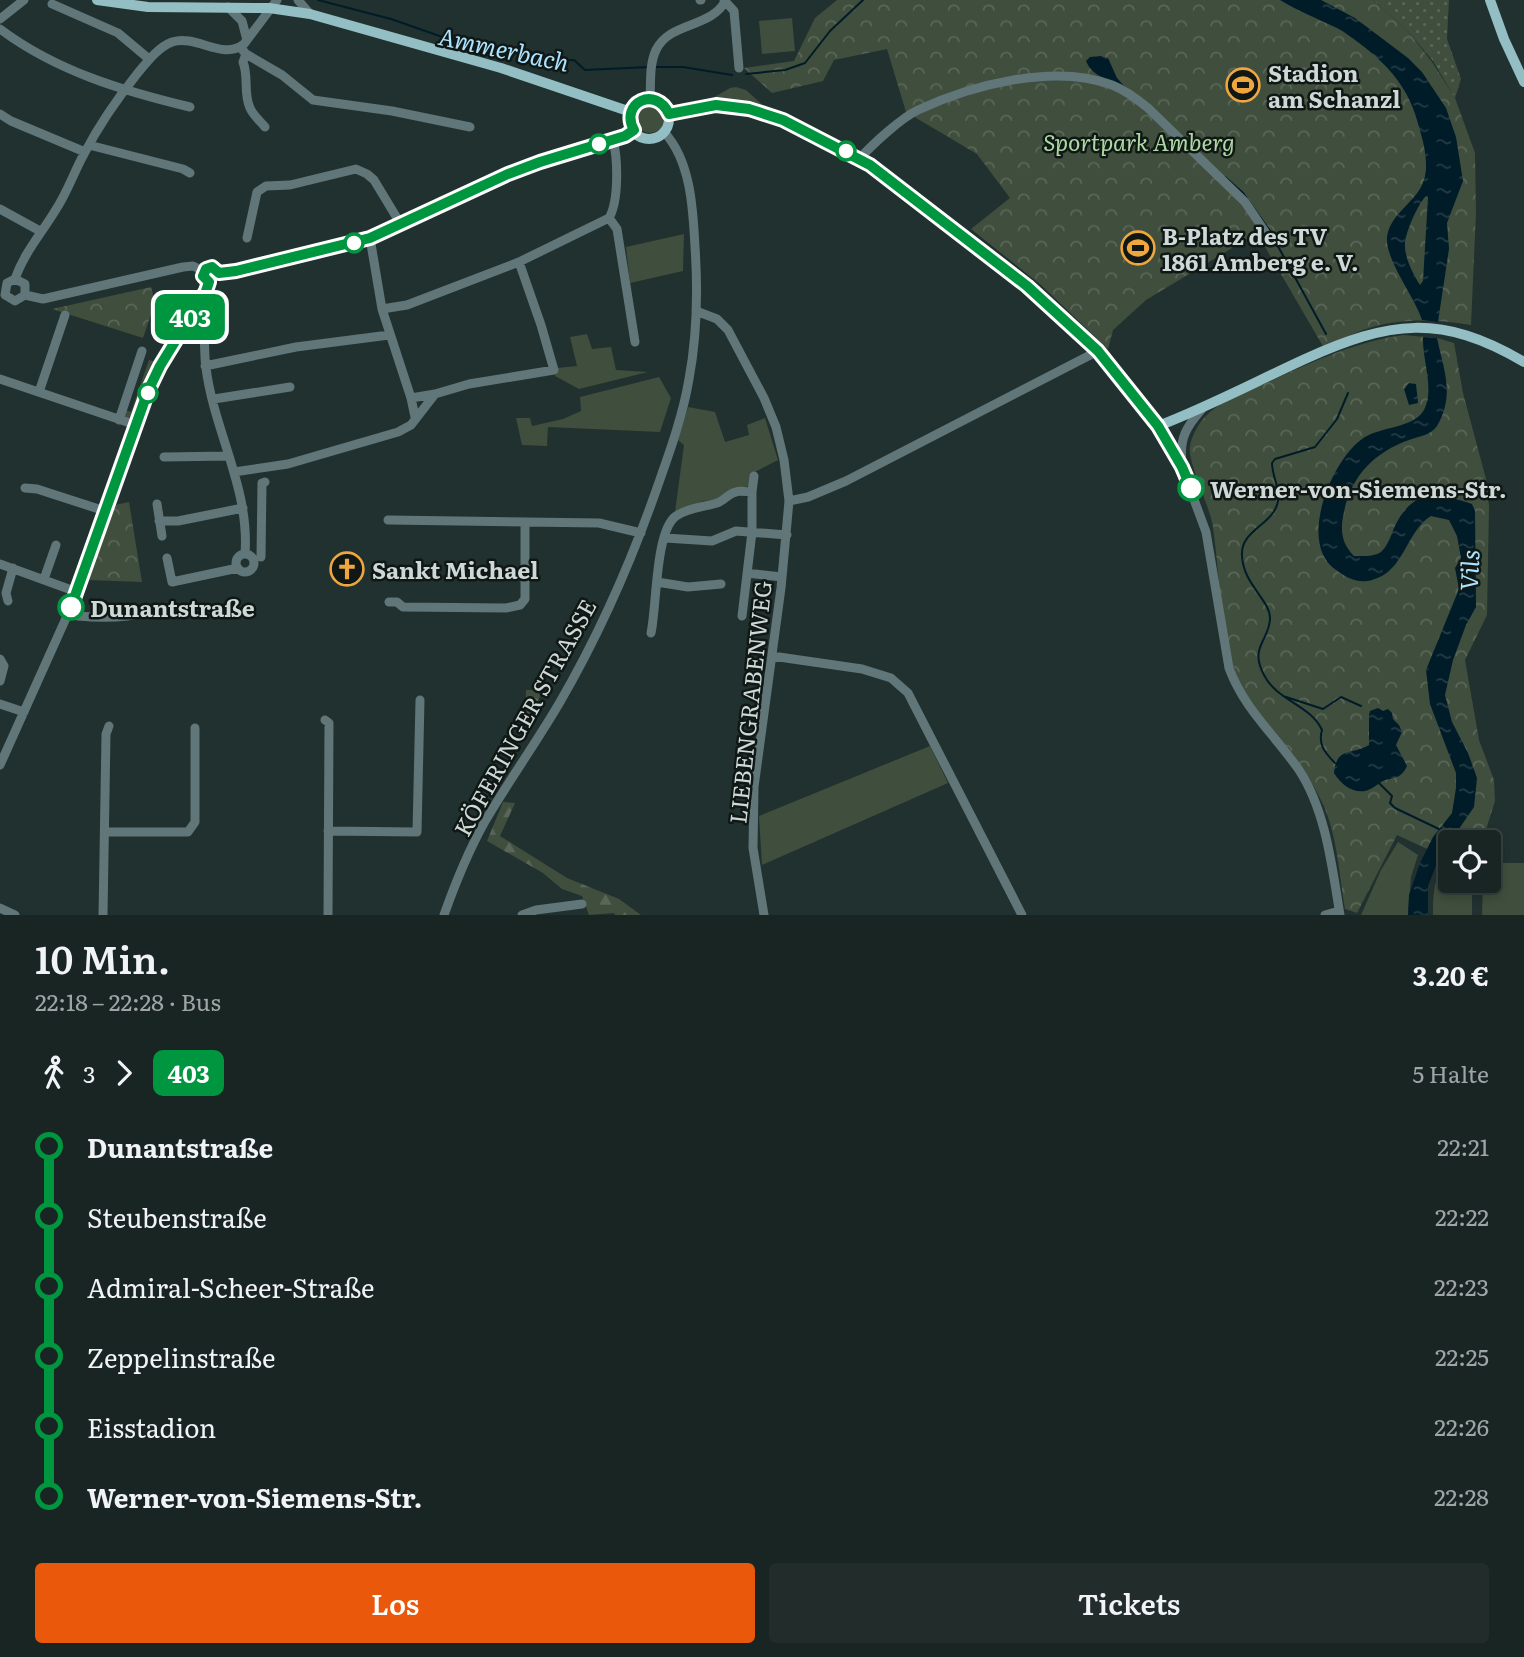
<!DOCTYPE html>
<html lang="de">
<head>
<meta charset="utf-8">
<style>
	body { margin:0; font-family:Literata,serif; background:#222d2b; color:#f1f3f6; height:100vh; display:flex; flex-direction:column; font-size:26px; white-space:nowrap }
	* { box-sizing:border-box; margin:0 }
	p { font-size:23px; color:#9fa5a6 }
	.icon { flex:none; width:38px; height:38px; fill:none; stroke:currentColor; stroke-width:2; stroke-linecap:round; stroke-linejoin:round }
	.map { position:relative; height:915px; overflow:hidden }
	.panel { display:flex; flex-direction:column; background:#192523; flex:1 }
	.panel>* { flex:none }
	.badge { padding:0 14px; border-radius:10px; font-size:24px; line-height:46px }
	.controls { position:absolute; left:1438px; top:830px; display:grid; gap:14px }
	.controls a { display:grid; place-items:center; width:63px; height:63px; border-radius:7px; background:#192523; box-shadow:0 4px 10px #0003,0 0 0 2px #374241; font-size:35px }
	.map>.badge { position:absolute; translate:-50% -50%; box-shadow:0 0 0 4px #fff }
	.legs { display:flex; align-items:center; gap:10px; height:77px; padding:0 35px; font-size:23px }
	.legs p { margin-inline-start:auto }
	.headline { display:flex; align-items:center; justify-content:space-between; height:119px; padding:0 35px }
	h1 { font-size:38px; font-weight:600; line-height:52px }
	.cta { display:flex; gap:14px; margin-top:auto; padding:14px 35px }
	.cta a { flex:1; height:80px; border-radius:7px; background:#ea580c; color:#fff; font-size:28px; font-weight:600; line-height:80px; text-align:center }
	.cta a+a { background:#222d2b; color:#f1f3f6 }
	ul { padding:0 35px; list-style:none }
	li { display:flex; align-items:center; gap:24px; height:70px; font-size:26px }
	li i { display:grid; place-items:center; width:10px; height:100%; margin:0 9px; background:currentColor }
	li i::after { content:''; width:18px; height:18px; margin:-9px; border:5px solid; border-radius:50%; background:#192523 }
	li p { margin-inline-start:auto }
	li:first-child i { background:linear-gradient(#0000 50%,currentColor 0) }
	li:last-child i { background:linear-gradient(currentColor 50%,#0000 0) }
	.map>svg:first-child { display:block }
	.grass { fill:#404e3d }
	.forest { fill:url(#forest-firs) }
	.park { fill:url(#park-crowns) }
	.garden { fill:url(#garden-dots) }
	.water { fill:url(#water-ripples); fill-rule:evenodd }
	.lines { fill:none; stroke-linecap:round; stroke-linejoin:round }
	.stream { stroke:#001c28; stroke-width:2 }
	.minor { stroke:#617679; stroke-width:9 }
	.major { stroke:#93bec4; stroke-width:10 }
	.line-1-casing { stroke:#fff; stroke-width:16 }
	.line-1 { stroke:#00963f; stroke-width:10 }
	.stop-1-dot { fill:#fff; stroke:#00963f; stroke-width:3.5 }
	.labels { text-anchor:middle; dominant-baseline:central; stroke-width:5; stroke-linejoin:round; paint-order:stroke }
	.poi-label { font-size:23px; font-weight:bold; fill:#ced8d6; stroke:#101816; text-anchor:start }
	.park-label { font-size:23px; font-style:italic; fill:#afd9a4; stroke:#101816 }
	.stop-label { font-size:23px; font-weight:bold; fill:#ced8d6; stroke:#101816; text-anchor:start }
	.street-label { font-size:23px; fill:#ced8d6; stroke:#101816 }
	.water-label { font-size:24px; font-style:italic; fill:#ade3ff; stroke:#101816 }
</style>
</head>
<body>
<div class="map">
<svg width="1524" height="915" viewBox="0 0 1524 915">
	<defs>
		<pattern id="forest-firs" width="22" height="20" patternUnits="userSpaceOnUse" patternTransform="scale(1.75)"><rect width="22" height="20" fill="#404e3d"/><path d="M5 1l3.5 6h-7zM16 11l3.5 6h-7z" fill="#5a6758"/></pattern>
		<pattern id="park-crowns" width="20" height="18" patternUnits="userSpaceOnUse" patternTransform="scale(1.75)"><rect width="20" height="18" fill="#404e3d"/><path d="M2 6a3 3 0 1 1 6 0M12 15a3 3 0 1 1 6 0" fill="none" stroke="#5a6758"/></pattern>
		<pattern id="garden-dots" width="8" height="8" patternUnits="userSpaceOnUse" patternTransform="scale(1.75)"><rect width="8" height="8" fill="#404e3d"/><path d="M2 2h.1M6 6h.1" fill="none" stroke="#5a6758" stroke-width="1.8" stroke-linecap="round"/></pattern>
		<pattern id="water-ripples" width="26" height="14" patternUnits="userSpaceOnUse" patternTransform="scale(1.75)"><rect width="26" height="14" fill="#001c28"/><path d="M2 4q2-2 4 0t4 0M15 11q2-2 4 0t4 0" fill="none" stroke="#243c46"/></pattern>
	</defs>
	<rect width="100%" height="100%" fill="#21312f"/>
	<!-- grass -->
	<path class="grass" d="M792,18L795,51L762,54L759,21Z
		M736,87L746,90L768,110L704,103L730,88Z
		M635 118a15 15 0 1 1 30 0a15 15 0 1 1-30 0Z
		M684,234L683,271L630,283L626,247Z
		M587,334L592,349L611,347L616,370L648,372L579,389L555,376L557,368L577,366L570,337Z
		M149,360L153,361L134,413L129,418L124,417V410L131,412Z
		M659,377L671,398L660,432L548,427L547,446L522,445L516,418H530L532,426L563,419L581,411L580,397Z
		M688,407L715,412L725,442L749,435L747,425L765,418L778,460L751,474L750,486L734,489L718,500L703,501L675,512L684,445L678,440Z
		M930,746L948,783L762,865L759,816Z
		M1398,842L1418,855L1411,877L1408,915H1361L1381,870Z
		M1451,850V880H1472V915H1433C1433,888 1435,873 1451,850Z
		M1489,863H1524V915H1482L1483,880H1489Z"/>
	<!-- forest -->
	<path class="forest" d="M503,802L515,803L500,836L567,878L619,899L641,915H615L614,913L589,915L582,896L562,889L543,873L487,841Z"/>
	<!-- park -->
	<path class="park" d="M837,0H1373L1407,30L1432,62L1455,98L1475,153L1476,212L1471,325C1438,319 1401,318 1369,328C1353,333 1338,341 1324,348L1257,233L1146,300L1113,330L1108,349L1041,285L971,229L1010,198L977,154L906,112L887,49L834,60L823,81L772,93L744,68L794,61L815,18Z
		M151,287L155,302L143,338L52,309Z
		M1403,335L1437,338L1454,343L1463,393L1486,479L1489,506L1487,615L1465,660L1479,740L1494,780L1495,801L1482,842H1451V860L1397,835L1357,913L1345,909C1339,873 1337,832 1321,800C1308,772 1283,747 1264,723C1258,715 1249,707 1245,698C1220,643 1221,585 1213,527C1210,506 1187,462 1190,446C1191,438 1198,424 1204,418C1219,401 1244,393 1264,384C1310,363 1354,342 1403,335Z
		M129,502L142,582L89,580L115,505Z
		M526,690H543L528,723H525Z"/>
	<!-- garden -->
	<path class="garden" d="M1373,0H1449L1447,39L1461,79L1455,98L1433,61L1407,30Z"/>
	<!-- water -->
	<path class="water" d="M1280,0H1321L1355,18L1408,58L1422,72L1446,108L1456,137L1463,181L1447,223L1449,249L1438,322L1422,320C1415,297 1385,260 1387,237C1390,213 1418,201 1424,180C1429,163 1424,144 1419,127C1410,90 1390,66 1359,43C1352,38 1345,32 1337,28C1318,19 1298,11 1280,0ZM1426,196L1428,197L1423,281L1420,285C1413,274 1404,257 1405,243C1406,231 1418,204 1426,196Z
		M1101,56L1108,58L1117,78L1125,87C1112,81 1092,77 1086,61L1090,57Z
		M1423,337L1437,338C1444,371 1455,395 1437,426C1430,436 1419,436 1409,440C1375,452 1351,476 1344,512C1340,529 1341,543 1354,556C1363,556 1373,557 1381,552C1387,547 1391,536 1394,528C1412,489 1436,492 1472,504L1475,511L1476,607L1466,625L1453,660L1445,695L1452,722L1468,753L1477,778L1474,807L1439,858L1428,886V915H1408L1409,895L1420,863L1433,837L1452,813L1456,788V773L1430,704L1426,670L1459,589L1455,568L1461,558L1457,536L1449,520L1431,516C1408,530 1405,565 1380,577C1363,585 1351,581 1336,570C1297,544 1331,461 1362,439C1380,426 1413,429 1424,410C1435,389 1422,360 1423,337Z
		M1409,383L1416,384L1418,403L1409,405L1404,389Z
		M1378,708L1383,711L1388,709L1392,713L1393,719L1399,725L1402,732L1396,745L1407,766C1402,777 1396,778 1385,780C1380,782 1376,786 1371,789C1356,796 1342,786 1334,773C1336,747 1352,755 1369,745V715L1370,711Z"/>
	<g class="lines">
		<!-- stream -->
		<path class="stream" d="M318,0L391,19L451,40L489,48H518L536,54L545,61L574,60L585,70L649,67
			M655,67H683L732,75
			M746,74L785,70L805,63L830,31L863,0
			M1225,177L1243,193L1270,231
			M1274,239L1326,334
			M1283,696L1323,709L1341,697L1361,706
			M1335,763C1324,752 1318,744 1322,730C1311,705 1277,701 1264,675C1249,647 1269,641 1270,619C1271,601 1243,584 1242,556C1240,531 1270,526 1277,505C1282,490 1272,478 1272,463L1275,459L1315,447L1337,419L1348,393
			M1379,783L1392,796L1390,803L1395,808L1441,830"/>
		<!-- minor -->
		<path class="minor" d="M298,0L310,14
			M700,0H701
			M724,0L734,11L739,68
			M52,4L118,33L149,59
			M228,7L242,21L247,40
			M0,19L24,0
			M0,29C56,71 123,91 190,107
			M240,47L246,54L282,75L313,100L392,111L470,127
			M246,54L243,62C249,77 243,93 250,108C253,115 260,121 265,127
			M650,99C651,83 649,65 656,50C670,21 711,29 726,0
			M0,114L11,121L85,152
			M613,140C618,159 619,201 609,218L617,229L635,342
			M89,145L183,169L190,173
			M860,158C873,144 901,118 918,110C972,85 1054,63 1112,85C1125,90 1137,99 1148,108L1245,202L1270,239
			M0,209L40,231
			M247,238L257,192L266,186L290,185L356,169L367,174L374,180L400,223
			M370,238L382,309L411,398
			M219,273L370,238L508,174L540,162L616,139L633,130
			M15,279C24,253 41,234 55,211C67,193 74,172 84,154C99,125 117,99 137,74C147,62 157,48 172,42C197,34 222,61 244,44L277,0
			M15,279L25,284V295
			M5,295L15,301L25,295
			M5,295L7,283L15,279
			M25,295L43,299L183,267L193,266L204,271
			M382,309L407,305L519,262L609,218
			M194,311C208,322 203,351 206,368C214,431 250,489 245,554
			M696,311L717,319L728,330L764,398L776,427L784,460L789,501L781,588L754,787L753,848L764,915
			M205,366L296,347L389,335
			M0,379L136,425
			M39,392L65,315
			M435,394L469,384L554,370L541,325L519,262
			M214,399L290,387
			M119,420L142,351
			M1158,426L1182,467L1206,532L1229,668C1244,709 1275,735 1299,770C1326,811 1332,867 1340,915
			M164,457L229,456
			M1182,462C1179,438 1187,426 1202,409
			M234,472L288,464L398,432L411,425L435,394L411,398L415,417
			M25,488L37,489L105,511
			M789,501L808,497L846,481L1098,351
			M157,504L162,536
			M388,520L599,523L641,533
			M159,521H178L243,508
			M665,538L712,541L736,531L787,535
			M236 563a9 9 0 1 1 18 0a9 9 0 1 1-18 0Z
			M261,557L262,483L265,482
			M167,558L172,582L238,568
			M0,564L77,592
			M747,573L782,577
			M44,579L56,545
			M657,582L688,587L721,584
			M8,601L6,593L13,568
			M389,602H397L403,607L506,608L520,605L525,599V522
			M71,607L78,616C99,618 124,619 145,612
			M742,616L752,532V492
			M651,633C657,606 655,531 676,516C688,508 704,507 717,503C724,501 729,493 736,492C740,490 748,492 752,492L754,476
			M772,656L862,669L891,678L908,693L1022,915
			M0,659L4,666L0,681
			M0,704L24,712
			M325,720L329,723L328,915
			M0,765L71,607L148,391L160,366L206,291L209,282
			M328,831L417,832L420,700
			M105,832H188L195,822V728
			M0,908L15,915
			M103,915L106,734L109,726
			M444,915C455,884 468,852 484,823C508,782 536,743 560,702C600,633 632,560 658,485C670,451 683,415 689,379C697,336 698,291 695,247C693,209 691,161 664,132
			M522,915L536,910L582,904
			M1325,915L1339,911"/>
		<!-- major -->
		<path class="major" d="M97,0L148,7L269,8L310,14L501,68L631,112
			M1490,0L1504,39L1524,82
			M629 119a20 20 0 1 1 40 0a20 20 0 1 1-40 0Z
			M669,114L716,105L749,109L783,120L860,158L1027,286L1066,320L1106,360L1158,426C1208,407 1257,381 1305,359C1389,321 1441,313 1524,362"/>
	</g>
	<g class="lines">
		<defs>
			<path id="line-1" d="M71,607L148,391L160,366L206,291L209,282L203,276L206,269L212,267L219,273L236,271L370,238L508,174L540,162L625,136L634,130C619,103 656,85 669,114L716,105L749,109L783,120L870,165L1027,286L1098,351L1158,426L1182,467L1191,488"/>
		</defs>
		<!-- line-1 casing -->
		<use href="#line-1" class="line-1-casing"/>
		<!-- line-1 -->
		<use href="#line-1" class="line-1"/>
	</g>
	<!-- icons -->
	<defs>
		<symbol id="stadium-ring" viewBox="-11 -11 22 22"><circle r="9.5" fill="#101816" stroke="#f0a63f" stroke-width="1.5"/><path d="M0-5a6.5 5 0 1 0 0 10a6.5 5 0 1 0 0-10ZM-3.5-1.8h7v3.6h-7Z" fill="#f0a63f"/></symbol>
		<symbol id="church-ring" viewBox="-11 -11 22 22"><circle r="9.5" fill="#101816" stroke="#f0a63f" stroke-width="1.5"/><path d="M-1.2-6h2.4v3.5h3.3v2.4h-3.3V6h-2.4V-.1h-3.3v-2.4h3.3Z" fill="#f0a63f"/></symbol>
	</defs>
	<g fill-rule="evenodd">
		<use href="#stadium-ring" x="1224" y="66" width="38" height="38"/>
		<use href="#stadium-ring" x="1119" y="229" width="38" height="38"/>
		<use href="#church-ring" x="328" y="550" width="38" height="38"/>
	</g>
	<!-- markers -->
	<g class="stop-1-dot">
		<circle cx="599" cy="144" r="9"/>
		<circle cx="846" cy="151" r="9"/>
		<circle cx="354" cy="243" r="9"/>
		<circle cx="148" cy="393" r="9"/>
		<circle cx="1191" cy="488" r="12"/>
		<circle cx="71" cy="607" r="12"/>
	</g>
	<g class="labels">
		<!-- poi labels -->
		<g class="poi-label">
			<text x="1268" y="72">Stadion<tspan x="1268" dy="26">am Schanzl</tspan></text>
			<text x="1162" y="235">B-Platz des TV<tspan x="1162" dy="26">1861 Amberg e. V.</tspan></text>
			<text x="372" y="569">Sankt Michael</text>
		</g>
		<!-- park labels -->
		<g class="park-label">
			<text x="1139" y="141">Sportpark Amberg</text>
		</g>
		<!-- stop labels -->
		<g class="stop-label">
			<text x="1210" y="488">Werner-von-Siemens-Str.</text>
			<text x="90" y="607">Dunantstraße</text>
		</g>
		<!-- street labels -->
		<g class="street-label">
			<text transform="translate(749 702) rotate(-84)">LIEBENGRABENWEG</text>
			<text transform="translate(524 717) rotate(-61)">KÖFERINGER STRASSE</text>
		</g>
		<!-- water labels -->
		<g class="water-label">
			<text transform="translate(504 48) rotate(12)">Ammerbach</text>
			<text transform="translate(1468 570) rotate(-87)">Vils</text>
		</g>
	</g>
</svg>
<div class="controls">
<a><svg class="icon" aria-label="locate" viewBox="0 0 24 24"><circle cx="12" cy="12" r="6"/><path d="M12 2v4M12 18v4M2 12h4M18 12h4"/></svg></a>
</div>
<b class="badge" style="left:190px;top:317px;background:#00963f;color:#fff">403</b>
</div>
<section class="panel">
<div class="headline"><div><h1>10 Min.</h1><p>22:18 – 22:28 · Bus</p></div><b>3.20 €</b></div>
<div class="legs"><svg class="icon" aria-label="walk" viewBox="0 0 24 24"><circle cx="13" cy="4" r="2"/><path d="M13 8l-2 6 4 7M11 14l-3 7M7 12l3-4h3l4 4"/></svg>3<svg class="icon" aria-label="forward" viewBox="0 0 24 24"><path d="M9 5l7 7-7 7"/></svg><b class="badge" style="background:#00963f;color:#fff">403</b><p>5 Halte</p></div>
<ul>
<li><i style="color:#00963f"></i><b>Dunantstraße</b><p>22:21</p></li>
<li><i style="color:#00963f"></i><span>Steubenstraße</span><p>22:22</p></li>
<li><i style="color:#00963f"></i><span>Admiral-Scheer-Straße</span><p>22:23</p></li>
<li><i style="color:#00963f"></i><span>Zeppelinstraße</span><p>22:25</p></li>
<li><i style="color:#00963f"></i><span>Eisstadion</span><p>22:26</p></li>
<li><i style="color:#00963f"></i><b>Werner-von-Siemens-Str.</b><p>22:28</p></li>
</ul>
<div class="cta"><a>Los</a><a>Tickets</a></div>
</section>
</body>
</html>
